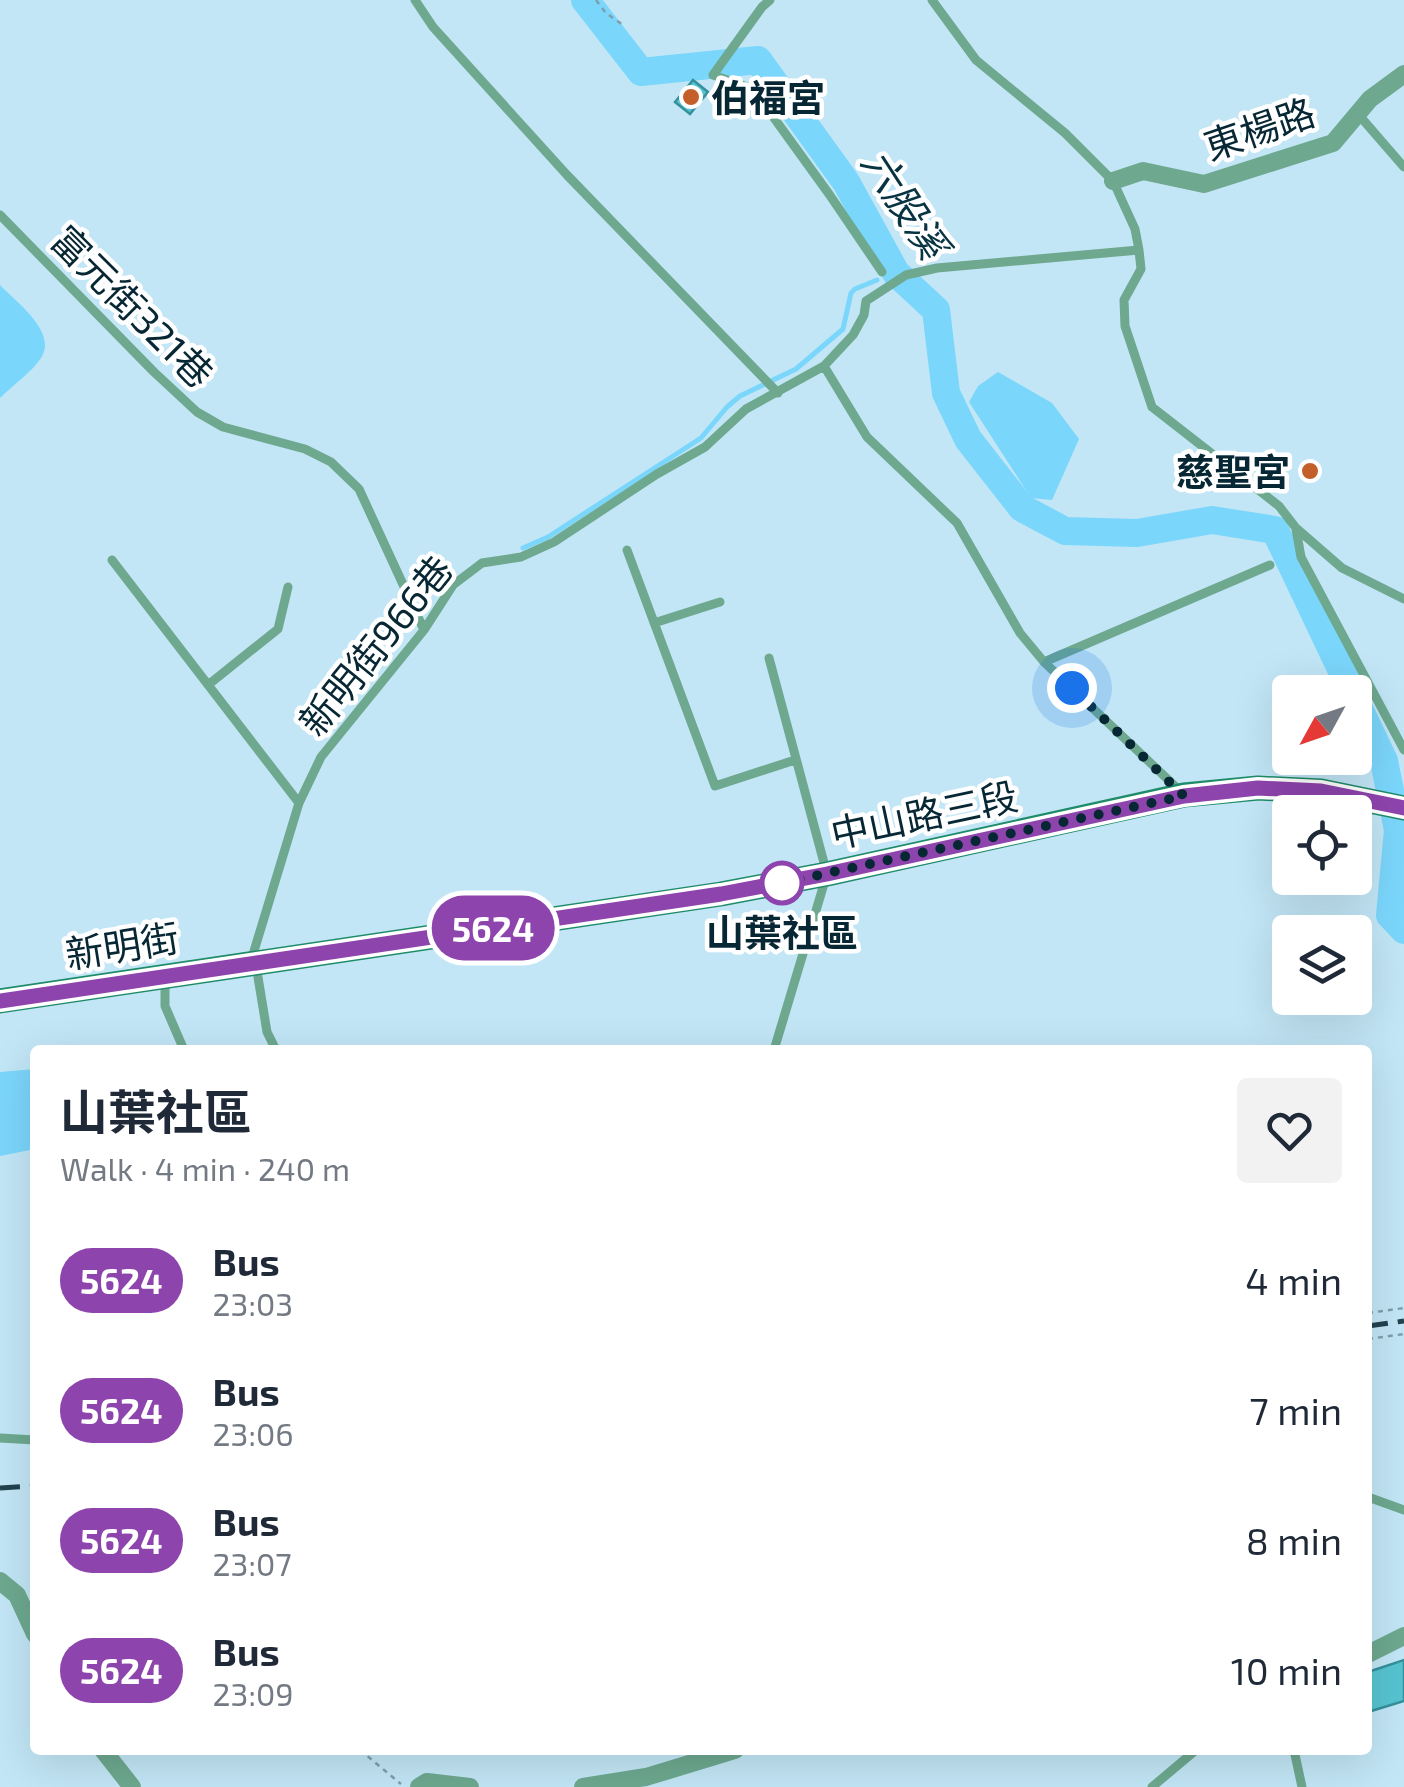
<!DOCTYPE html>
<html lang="en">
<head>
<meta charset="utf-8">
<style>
	body { margin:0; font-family:"Exo 2","Noto Sans TC",sans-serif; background:#f2f2f3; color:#1f2937; height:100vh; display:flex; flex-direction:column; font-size:38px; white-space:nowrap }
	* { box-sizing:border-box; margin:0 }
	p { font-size:32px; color:#747a83 }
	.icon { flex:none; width:55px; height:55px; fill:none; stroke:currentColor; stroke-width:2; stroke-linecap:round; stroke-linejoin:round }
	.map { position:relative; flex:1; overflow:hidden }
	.side { position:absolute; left:30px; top:1045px; width:1342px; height:710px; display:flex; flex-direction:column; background:#fff; border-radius:10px; box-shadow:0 10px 40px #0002 }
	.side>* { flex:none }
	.badge { padding:0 20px; border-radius:32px; font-size:35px; line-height:65px }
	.needle { width:65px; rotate:230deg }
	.buttons { position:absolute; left:1272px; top:675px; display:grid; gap:20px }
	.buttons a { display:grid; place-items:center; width:100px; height:100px; border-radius:10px; background:#fff; box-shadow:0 10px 40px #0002; font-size:50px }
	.you { position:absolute; width:50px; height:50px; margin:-25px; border:8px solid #fff; border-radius:50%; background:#1a73e8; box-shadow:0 0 0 15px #1a73e833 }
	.map>.badge { position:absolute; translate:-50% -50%; box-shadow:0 0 0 5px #fff }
	.round { display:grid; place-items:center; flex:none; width:105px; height:105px; border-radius:10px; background:#f2f2f3 }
	.head { display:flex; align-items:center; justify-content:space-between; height:170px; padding:0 30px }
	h1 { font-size:48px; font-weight:700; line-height:75px }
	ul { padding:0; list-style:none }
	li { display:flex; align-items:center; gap:30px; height:130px; padding:0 30px }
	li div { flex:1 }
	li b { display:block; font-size:38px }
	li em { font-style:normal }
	li .badge { min-width:110px; font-weight:700; text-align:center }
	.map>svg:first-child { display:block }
	.water { fill:#7bd6fb }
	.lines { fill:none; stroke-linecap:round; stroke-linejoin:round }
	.stream { stroke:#7bd6fb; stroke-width:5 }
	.river { stroke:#7bd6fb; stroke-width:28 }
	.building { fill:#57c4d1; stroke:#35919b; stroke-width:2.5 }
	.path { stroke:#7c9fad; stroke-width:2.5; stroke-dasharray:5 5; stroke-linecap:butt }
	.lane { stroke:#6da88f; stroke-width:9 }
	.street { stroke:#6da88f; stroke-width:18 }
	.secondary { stroke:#1e8c69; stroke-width:25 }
	.rail { stroke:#21424f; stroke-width:5; stroke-dasharray:20 10; stroke-linecap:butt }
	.line-casing { stroke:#fff; stroke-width:22 }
	.line { stroke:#8e44ad; stroke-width:15 }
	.walk { stroke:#062733; stroke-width:10; stroke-dasharray:0 18 }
	.poi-dot { fill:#c35f29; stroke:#fff; stroke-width:4 }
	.stop-dot { fill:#fff; stroke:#8e44ad; stroke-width:5 }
	.labels { text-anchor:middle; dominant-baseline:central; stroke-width:9; stroke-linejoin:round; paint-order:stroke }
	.poi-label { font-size:38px; font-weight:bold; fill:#062733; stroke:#fff; text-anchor:start }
	.street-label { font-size:38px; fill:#062733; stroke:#fff }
	.stop-label { font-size:38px; font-weight:bold; fill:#062733; stroke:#fff }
	.water-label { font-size:40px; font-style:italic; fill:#073342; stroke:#fff }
</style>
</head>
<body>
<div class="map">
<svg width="1404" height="1787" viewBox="0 0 1404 1787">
	<rect width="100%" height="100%" fill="#c2e6f6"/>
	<!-- water -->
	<path class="water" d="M0,285C16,302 58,332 41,358C31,373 13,385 0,398Z
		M998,372L1052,403L1079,439L1052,500L1031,498L969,402L978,386Z
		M35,1069V1149L0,1156V1072Z"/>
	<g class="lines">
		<!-- stream -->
		<path class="stream" d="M891,275L896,273
			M523,548L548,537L701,438L727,407L740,396L796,369L843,329L851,293L855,289L877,280"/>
		<!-- river -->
		<path class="river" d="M585,0L641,72L758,60L846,182L896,273L936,310L946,393L968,439L1022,508L1065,531L1137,533L1212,520L1275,530L1352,692
			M1355,700L1384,761L1398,830L1390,915L1404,930"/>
	</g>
	<!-- building -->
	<path class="building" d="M693,80L708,92L690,114L675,102Z
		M1404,1660V1701L1368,1712V1672Z"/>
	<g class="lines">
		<!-- path -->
		<path class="path" d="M596,0L606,13L623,25
			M1368,1313L1404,1308
			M1368,1339L1404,1334
			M360,1750L401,1784"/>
		<!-- lane -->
		<path class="lane" d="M415,0L433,27L567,175L778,393
			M770,0L762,7L713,75L753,89L829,194L882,272
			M932,0L976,60L1065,133L1113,181L1135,229L1139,250L1141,269L1124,300L1125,326L1152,407L1279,506L1296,528L1342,568L1404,599
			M1358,114L1404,167
			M0,215L154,372L197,412L223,427L305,449L331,462L359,489L424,630
			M824,366L867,437L957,523L1020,633L1044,662L1179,790
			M1296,529L1301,557L1404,750
			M627,550L715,786L795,760
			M112,560L299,803
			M654,623L720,602
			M769,658L827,874L774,1050
			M1044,662L1270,565
			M208,685L278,629L288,587
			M251,961L299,803L321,757L424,630L453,585L482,563L521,557L554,542L657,474L705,447L746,409L824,366L853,335L864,315L866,301L906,275L937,268L1139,250
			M256,965L267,1032L276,1050
			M165,982V1006L184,1050
			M0,1438L35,1440
			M1368,1497L1404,1510
			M1294,1750L1302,1787
			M1152,1787L1196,1750"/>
		<!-- street -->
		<path class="street" d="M1113,181L1143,171L1204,184L1333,143L1370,99L1404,74
			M0,1581L17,1595L35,1634
			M1368,1654L1404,1636
			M103,1750L132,1787
			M419,1787L427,1782L470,1787
			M583,1787L646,1777L735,1750"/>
		<!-- secondary -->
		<path class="secondary" d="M0,1001L721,894L827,874L1184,795L1258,788L1321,791L1404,808"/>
		<!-- rail -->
		<path class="rail" d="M1368,1326L1404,1321
			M0,1488L35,1486"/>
	</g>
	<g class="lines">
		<defs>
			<path id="line" d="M0,1001L721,894L827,874L1184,796L1258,788L1321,791L1404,808"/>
		</defs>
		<!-- line casing -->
		<use href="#line" class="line-casing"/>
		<!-- line -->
		<use href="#line" class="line"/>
		<!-- walk -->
		<path class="walk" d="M782,883L1184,796L1072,688"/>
	</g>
	<!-- markers -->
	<g class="poi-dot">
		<circle cx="691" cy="97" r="10"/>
		<circle cx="1310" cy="471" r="10"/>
	</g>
	<circle class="stop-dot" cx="782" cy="883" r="20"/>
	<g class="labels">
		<!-- poi labels -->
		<g class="poi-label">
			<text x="711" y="97">伯福宮</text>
			<text x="1290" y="471" text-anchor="end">慈聖宮</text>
		</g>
		<!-- street labels -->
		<g class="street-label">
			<text transform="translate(1259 128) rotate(-19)">東楊路</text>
			<text transform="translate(133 306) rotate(45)">富元街321巷</text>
			<text transform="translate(375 645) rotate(-51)">新明街966巷</text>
			<text transform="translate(924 814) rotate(-12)">中山路三段</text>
			<text transform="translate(122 945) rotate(-9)">新明街</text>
		</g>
		<!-- stop labels -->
		<g class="stop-label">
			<text x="782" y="932">山葉社區</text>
		</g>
		<!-- water labels -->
		<g class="water-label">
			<text transform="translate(906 203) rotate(57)">六股溪</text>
		</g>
	</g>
</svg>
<div class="buttons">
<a><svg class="needle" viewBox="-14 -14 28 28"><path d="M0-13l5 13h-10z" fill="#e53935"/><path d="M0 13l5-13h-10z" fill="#747a83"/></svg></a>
<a><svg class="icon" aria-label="locate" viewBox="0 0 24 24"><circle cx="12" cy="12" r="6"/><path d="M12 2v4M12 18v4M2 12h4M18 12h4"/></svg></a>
<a><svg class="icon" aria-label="layers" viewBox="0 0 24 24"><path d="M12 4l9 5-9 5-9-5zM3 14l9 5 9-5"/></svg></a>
</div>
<div class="you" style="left:1072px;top:688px"></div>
<b class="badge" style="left:493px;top:928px;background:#8e44ad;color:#fff">5624</b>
<section class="side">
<div class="head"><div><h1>山葉社區</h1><p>Walk · 4 min · 240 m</p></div><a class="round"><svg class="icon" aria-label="heart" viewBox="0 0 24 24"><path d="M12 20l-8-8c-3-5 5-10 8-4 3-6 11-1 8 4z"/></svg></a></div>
<ul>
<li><span class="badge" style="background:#8e44ad;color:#fff">5624</span><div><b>Bus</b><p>23:03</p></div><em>4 min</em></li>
<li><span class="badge" style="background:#8e44ad;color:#fff">5624</span><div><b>Bus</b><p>23:06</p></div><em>7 min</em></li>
<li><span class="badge" style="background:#8e44ad;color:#fff">5624</span><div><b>Bus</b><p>23:07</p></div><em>8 min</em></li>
<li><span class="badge" style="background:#8e44ad;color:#fff">5624</span><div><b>Bus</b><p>23:09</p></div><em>10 min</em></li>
</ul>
</section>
</div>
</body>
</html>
